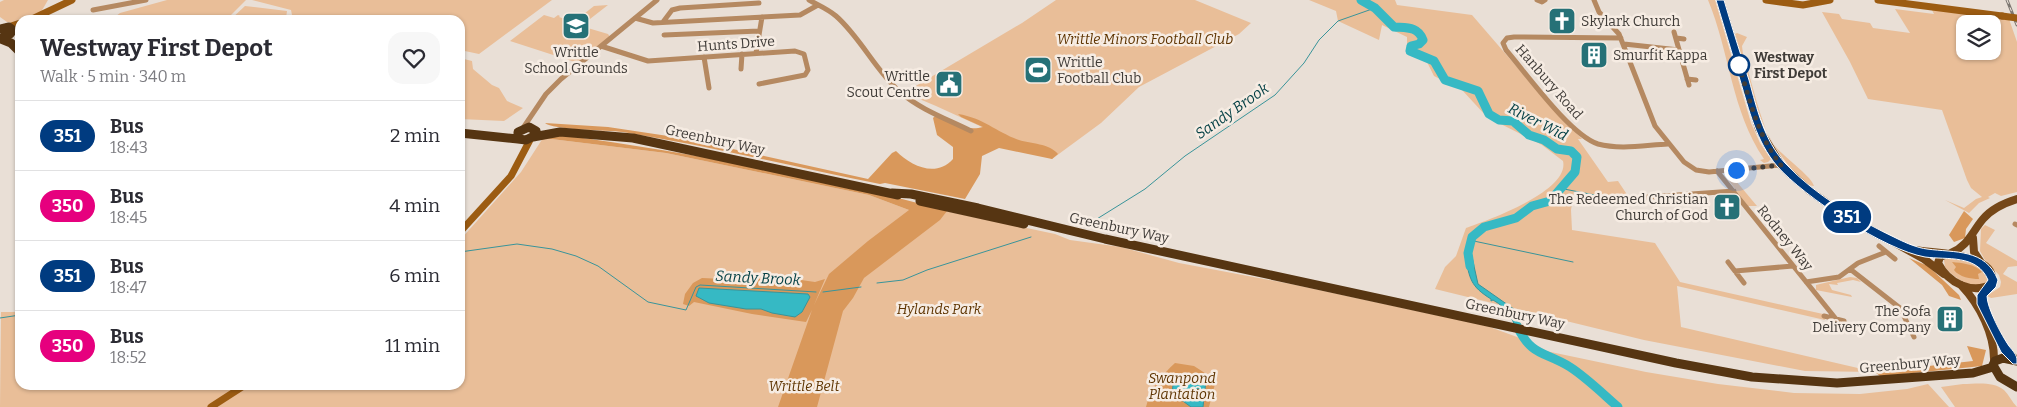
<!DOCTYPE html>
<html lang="en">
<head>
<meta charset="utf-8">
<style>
	body { margin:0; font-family:Bitter,serif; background:#f7f7f7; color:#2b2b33; height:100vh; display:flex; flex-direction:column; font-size:19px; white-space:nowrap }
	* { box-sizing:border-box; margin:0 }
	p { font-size:16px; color:#7c7c81 }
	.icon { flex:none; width:28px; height:28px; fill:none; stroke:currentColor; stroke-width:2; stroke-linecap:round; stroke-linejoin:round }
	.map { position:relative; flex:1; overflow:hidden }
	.drawer { position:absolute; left:15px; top:15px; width:450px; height:375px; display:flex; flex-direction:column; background:#fff; border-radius:15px; box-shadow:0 1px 4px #0004 }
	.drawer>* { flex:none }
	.badge { padding:0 10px; border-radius:16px; font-size:18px; line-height:32px }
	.tools { position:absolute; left:1956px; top:15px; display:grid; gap:10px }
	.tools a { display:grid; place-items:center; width:45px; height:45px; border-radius:10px; background:#fff; box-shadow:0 1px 4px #0004; font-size:25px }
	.you { position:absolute; width:25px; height:25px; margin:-12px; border:4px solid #fff; border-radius:50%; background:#1a73e8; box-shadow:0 0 0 8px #1a73e833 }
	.map>.badge { position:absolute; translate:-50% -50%; box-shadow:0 0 0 2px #fff }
	.round { display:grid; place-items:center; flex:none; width:52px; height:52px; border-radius:15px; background:#f7f7f7 }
	.overview { display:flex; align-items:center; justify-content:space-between; height:85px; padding:0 25px }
	h1 { font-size:24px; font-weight:700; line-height:38px }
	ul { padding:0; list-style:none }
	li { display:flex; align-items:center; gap:15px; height:70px; padding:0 25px; border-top:1px solid #e1e1e2 }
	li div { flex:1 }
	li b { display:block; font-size:19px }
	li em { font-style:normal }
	li .badge { min-width:55px; font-weight:700; text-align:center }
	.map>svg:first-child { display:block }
	.green { fill:#e9be98; fill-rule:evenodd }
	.forest { fill:#d9985b }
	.water { fill:#36b9c4; stroke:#39949a }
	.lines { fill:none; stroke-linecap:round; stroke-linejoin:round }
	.stream { stroke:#39949a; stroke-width:1 }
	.river { stroke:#36b9c4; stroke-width:9 }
	.street { stroke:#b58961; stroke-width:5 }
	.secondary { stroke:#9c5c12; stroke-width:7 }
	.primary { stroke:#754718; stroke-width:8 }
	.highway { stroke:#563512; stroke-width:9 }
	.rail-casing { stroke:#7d7771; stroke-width:3 }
	.rail { stroke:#f6ece3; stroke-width:1; stroke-dasharray:4; stroke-linecap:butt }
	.secondary-bridge { stroke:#9c5c12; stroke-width:7 }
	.line { fill:#003b80; stroke:#fff }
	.walk { stroke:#403c38; stroke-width:5; stroke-dasharray:0 9 }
	.stop-dot { fill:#fff; stroke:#003b80; stroke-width:2.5 }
	.labels { text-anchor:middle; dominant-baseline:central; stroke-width:5; stroke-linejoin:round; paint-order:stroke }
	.poi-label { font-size:14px; fill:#403c38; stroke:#f6ece3; text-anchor:start }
	.park-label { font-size:14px; font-style:italic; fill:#5f3502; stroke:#f6ece3 }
	.street-label { font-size:14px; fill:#403c38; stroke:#f6ece3 }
	.stop-label { font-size:14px; font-weight:bold; fill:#403c38; stroke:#f6ece3; text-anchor:start }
	.water-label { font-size:15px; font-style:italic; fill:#013e43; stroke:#f6ece3 }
</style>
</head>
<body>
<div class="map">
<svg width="2017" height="407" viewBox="0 0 2017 407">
	<rect width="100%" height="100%" fill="#e9dfd6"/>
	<!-- green -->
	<path class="green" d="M4,0H48L41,12L12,22H7L0,17V2Z
		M167,0H246L226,20H111L120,13Z
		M252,0H552L479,54L460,50V20H357L339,17L312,20L292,15L291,10Z
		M1056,0H1195L1251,23L1239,34L1139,87L1101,123L1052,159L936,106L917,98L914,100L904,93L1022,23Z
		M1309,0H1395L1397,5L1472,15L1541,95L1582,139H1578L1608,182L1618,181L1630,199L1616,200L1574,191L1571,210L1572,230L1655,243L1680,282L1823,314L1825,320L1677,286L1681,327L1875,372L1805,371L1644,340L1435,289L1445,267L1456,256L1466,228C1488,220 1570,191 1563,161L1542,145L1487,117L1462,90L1434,76L1427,62L1407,52V37L1382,25L1379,40L1338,21L1336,11Z
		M1708,0H1715L1751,123L1760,143L1771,159L1768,162L1764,163L1760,160L1764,159C1731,110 1730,53 1708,0Z
		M608,5L581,26L608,34L610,37L578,63L510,41L544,15L554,18L558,15L560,16L559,17L571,21L577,16L580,17L594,6Z
		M245,6L287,11L286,18L296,20H230Z
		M1931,8L2009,19L2017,42V192L2001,196L1995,193L1988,197L1990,198L1979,203L1969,213L1945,200L1964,208L1976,199L1982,197L1971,188L1967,180L1942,110L1868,99L1850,62L1822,12L1839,14L1842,19L1870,23L1873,28L1910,33L1895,9L1934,14ZM1965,24H1992V51H1965Z
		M1737,33L1747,37L1742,46L1743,54C1751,78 1760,121 1772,142C1781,156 1811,175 1814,186C1808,186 1803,180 1799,176C1759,139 1750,84 1735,34Z
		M460,58L472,61L473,69L492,85L499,88L507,101L523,108L504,121L460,119Z
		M543,138L666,153L869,195L909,210L936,209L1055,234L1070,240L1121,247L1179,263L1291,284L1487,326L1531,342L1546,351L1646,372L1718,384L1794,393L1860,394L1907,389L1928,384L1949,407H0L1,312H20V385H460V240L521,172Z
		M1732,172L1731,175L1757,206H1748L1726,177V174Z
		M1985,225L1995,230L1986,243L2017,261V266L2008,267L2003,274L2017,282V294L1991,298L1987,296L2000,287L2001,282L1999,275L1985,260L1980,251L1981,229Z
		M1949,257L1976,262L1987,272L1988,282C1973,291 1955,279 1945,267L1944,260Z
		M1850,277L1857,278L1861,282L1853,280L1837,283L1838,285L1829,284L1832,290L1851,295L1852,297L1816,290V285L1820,284Z
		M1963,384C1976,384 1993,381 2004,390C2009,395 2012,402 2017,407H1955L1941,387Z"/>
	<!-- forest -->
	<path class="forest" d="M937,114C952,122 966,132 983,127L961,117L958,114C984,118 996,132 1019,140C1031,144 1049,143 1058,154L1052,159L999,148L982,156L980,174L965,199L885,183L880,184C794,167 709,146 623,132C608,130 552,130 545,123L608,127L688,139L868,179L892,153L896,151C911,166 936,178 953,159V147L937,135L933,118Z
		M562,135C691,153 821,176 947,211L940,220L864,278L853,298L843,311L817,407H778L812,310L806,322L752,314L694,302L689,306L683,304L685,294L693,283L702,278L747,280L773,278L789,282L801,280L815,282L825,279L814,305L829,274L868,241L909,210L869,195L666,153L543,138Z
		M1964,211L1973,219L1966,229L1965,238L1954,242L1949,235Z
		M1909,258L1928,266L1959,295L1961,300L1949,296L1942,285Z
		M1952,262C1962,263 1975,264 1982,272L1978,274L1979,279C1971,279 1959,277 1954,270L1956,267Z
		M1967,346L1986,350L1982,366L1894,375L1880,376L1875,372L1973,361Z
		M1175,363L1194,366L1214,379L1215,384L1209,407H1146C1150,389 1162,375 1175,363Z"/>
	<!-- water -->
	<path class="water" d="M1465,256L1472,257L1478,284L1518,312L1516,314L1526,337L1519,336C1513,320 1509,309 1493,300L1491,301V299C1470,286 1470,279 1465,256Z
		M699,288L808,294L810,297L802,312L795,317L772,313L761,309H746L709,303L696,296Z
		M1189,376L1206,380L1203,407H1191L1172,393L1173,385Z"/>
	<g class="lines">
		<!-- stream -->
		<path class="stream" d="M1559,188L1615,199L1630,198
			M1092,222L1145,189L1185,156L1275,95L1304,63L1319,40L1338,21L1375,8
			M1469,240L1573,262
			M460,252L517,244L552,249L576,256L598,266L648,302L686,310L696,287L700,285L816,292
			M877,283L903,280L927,270L1031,237
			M823,292L861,287
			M0,318L20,315"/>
		<!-- river -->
		<path class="river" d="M1361,0L1375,8L1394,27C1406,28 1418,26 1423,40L1419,44L1411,46L1410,51L1434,61L1445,80L1478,91L1489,114L1499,120L1513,121L1529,135L1544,140L1557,149L1571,151L1577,157L1575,172L1550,201L1532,206L1516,218L1484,227L1472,237L1468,253L1470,266
			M1517,326C1532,357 1544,351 1570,367C1587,378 1603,394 1618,407"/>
		<!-- street -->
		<path class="street" d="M809,0C818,5 828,9 836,16C861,38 875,70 900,92C921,110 947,119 971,131
			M1537,0L1542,2L1545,0
			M1594,0L1599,12L1619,34L1655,126L1684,162L1696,170L1709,172L1781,165
			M93,10L146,0
			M635,18L653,23L800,15L818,5
			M663,22L672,10L680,8L759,3
			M1674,32L1689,85
			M664,35L759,31
			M1621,38L1514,37L1507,38L1503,43L1506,50C1526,73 1570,135 1598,144C1620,150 1646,145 1668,144
			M1676,38L1684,39
			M1624,44L1679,50
			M601,46L648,61L795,51L804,54L808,70L805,75L759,84
			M756,53L762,17
			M704,57L709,88
			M741,69L742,54
			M1687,79L1696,80
			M523,128L546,94L561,79L657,0
			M1717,171L1836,319
			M1635,198L1734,191
			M2015,224L2017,225
			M1879,246L1895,259
			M1728,262L1744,283
			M1850,269L1900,308L1914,337
			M1735,271L1793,266
			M1806,282L1839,277L1858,263L1886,252
			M1824,316L1844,321"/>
		<!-- secondary -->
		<path class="secondary" d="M1766,0L1803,5L1830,0
			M1878,0L2002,16
			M30,20L72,0
			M8,27L20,23
			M460,232L511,176L531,138
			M211,407L245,385"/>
		<!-- primary -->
		<path class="primary" d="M1720,0L1759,129L1781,165L1810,191L1841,213L1924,259L1944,274
			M1973,238L1974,252L1980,261
			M1916,250C1934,254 1998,252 1992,284C1972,295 1948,283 1938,263L1940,257L1947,254
			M1951,253C1968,246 1972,232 1983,219C1992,208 2004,203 2017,199
			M1961,285C1980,305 1995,335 1994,362
			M1987,288L1981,298L1982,304L2005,349L2017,361"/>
		<!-- highway -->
		<path class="highway" d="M0,29L9,27L13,30L10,34L0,39
			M1,39L11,43L20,52
			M529,127L536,131L534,136L526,140L518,139V132Z
			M460,133L518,139
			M533,137L560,132L633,138L898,195
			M892,193L911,194L978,208L1105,239L1676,363L1752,377L1837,383L1973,373L1993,367
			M920,201L1024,224
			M2017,361L2003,358L1995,361L1993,365L2000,377L2017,387"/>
		<defs>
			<path id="rail" d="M2007,0L2017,25"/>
		</defs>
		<!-- rail casing -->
		<use href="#rail" class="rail-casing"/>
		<!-- rail -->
		<use href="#rail" class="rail"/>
		<!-- secondary-bridge -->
		<path class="secondary-bridge" d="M2002,16L2017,18"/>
	</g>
	<!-- line -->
	<path class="line" d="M1716,0H1724C1732,27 1740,53 1749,80C1757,109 1764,140 1785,163C1816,196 1858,220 1898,239C1906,243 1918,248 1927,249C1955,253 1985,248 1998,280L1996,287L1987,296C1987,308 2002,336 2009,346C2013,351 2017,355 2017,360V364H2013L2001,352L1977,304V295L1988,280C1977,254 1947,260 1925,257C1885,250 1804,197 1777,166C1756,141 1749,110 1740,80C1732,53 1724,27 1716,0Z"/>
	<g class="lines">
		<!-- walk -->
		<path class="walk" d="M1736,170L1781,165C1757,135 1749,98 1738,61L1739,65"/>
	</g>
	<!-- icons -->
	<defs>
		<symbol id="church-square" viewBox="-11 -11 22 22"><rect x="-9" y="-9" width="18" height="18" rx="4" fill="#267177" stroke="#f6ece3"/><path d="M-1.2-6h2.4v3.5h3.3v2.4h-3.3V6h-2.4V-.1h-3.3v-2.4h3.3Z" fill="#fff"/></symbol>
		<symbol id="school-square" viewBox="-11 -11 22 22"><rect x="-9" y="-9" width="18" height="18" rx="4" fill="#267177" stroke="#f6ece3"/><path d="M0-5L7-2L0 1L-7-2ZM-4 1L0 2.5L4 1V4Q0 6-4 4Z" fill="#fff"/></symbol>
		<symbol id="building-square" viewBox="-11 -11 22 22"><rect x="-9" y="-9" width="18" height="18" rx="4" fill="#267177" stroke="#f6ece3"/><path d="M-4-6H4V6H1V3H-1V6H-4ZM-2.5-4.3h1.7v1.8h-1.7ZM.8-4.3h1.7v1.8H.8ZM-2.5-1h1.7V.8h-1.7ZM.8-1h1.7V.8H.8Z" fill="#fff"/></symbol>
		<symbol id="stadium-square" viewBox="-11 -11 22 22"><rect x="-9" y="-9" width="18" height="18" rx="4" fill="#267177" stroke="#f6ece3"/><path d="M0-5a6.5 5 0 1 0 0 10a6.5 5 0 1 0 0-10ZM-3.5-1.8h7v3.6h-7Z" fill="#fff"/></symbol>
		<symbol id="civic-square" viewBox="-11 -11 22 22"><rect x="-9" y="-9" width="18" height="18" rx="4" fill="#267177" stroke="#f6ece3"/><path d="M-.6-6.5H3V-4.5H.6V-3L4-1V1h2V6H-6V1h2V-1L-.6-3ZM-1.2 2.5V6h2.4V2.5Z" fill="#fff"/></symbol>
	</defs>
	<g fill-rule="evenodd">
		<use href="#church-square" x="1546" y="5" width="32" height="32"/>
		<use href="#school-square" x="560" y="10" width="32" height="32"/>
		<use href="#building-square" x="1578" y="39" width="32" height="32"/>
		<use href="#stadium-square" x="1022" y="54" width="32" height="32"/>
		<use href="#civic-square" x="933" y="68" width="32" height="32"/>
		<use href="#church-square" x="1711" y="191" width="32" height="32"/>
		<use href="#building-square" x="1934" y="303" width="32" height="32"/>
	</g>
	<!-- markers -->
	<circle class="stop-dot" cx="1739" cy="65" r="10"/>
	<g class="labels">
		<!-- poi labels -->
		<g class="poi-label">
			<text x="1581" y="21">Skylark Church</text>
			<text x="576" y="52" text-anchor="middle">Writtle<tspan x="576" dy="16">School Grounds</tspan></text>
			<text x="1613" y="55">Smurfit Kappa</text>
			<text x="1057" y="62">Writtle<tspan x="1057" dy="16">Football Club</tspan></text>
			<text x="930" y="76" text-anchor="end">Writtle<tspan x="930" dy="16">Scout Centre</tspan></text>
			<text x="1708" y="199" text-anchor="end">The Redeemed Christian<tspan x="1708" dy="16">Church of God</tspan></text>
			<text x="1931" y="311" text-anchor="end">The Sofa<tspan x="1931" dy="16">Delivery Company</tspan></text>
		</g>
		<!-- park labels -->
		<g class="park-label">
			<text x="1145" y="39">Writtle Minors Football Club</text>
			<text x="939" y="309">Hylands Park</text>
			<text x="1182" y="378">Swanpond<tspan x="1182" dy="16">Plantation</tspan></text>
			<text x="804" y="386">Writtle Belt</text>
		</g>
		<!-- street labels -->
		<g class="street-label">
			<text transform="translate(736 44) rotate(-4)">Hunts Drive</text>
			<text transform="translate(1549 82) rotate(49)">Hanbury Road</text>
			<text transform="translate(715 140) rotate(12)">Greenbury Way</text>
			<text transform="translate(1119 228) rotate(12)">Greenbury Way</text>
			<text transform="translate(1785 238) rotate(51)">Rodney Way</text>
			<text transform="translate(1515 314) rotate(12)">Greenbury Way</text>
			<text transform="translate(1910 364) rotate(-5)">Greenbury Way</text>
		</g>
		<!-- stop labels -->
		<g class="stop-label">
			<text x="1754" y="57">Westway<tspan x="1754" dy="16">First Depot</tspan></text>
		</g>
		<!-- water labels -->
		<g class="water-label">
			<text transform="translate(1232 111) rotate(-35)">Sandy Brook</text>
			<text transform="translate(1538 122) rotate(27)">River Wid</text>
			<text transform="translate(758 278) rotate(3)">Sandy Brook</text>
		</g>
	</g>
</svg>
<div class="tools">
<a><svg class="icon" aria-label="layers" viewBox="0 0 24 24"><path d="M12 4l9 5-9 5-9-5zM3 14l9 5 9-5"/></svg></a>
</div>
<div class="you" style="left:1736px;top:170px"></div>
<b class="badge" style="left:1847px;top:217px;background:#003b80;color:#fff">351</b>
<section class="drawer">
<div class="overview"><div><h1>Westway First Depot</h1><p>Walk · 5 min · 340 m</p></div><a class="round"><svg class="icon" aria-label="heart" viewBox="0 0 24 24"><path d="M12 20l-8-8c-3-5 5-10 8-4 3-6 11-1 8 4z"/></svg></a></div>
<ul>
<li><span class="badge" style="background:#003b80;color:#fff">351</span><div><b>Bus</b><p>18:43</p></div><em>2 min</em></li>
<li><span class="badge" style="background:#e6007e;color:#fff">350</span><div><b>Bus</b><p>18:45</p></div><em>4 min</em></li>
<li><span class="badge" style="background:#003b80;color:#fff">351</span><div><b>Bus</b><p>18:47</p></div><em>6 min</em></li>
<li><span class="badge" style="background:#e6007e;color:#fff">350</span><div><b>Bus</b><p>18:52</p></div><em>11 min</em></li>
</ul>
</section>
</div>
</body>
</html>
